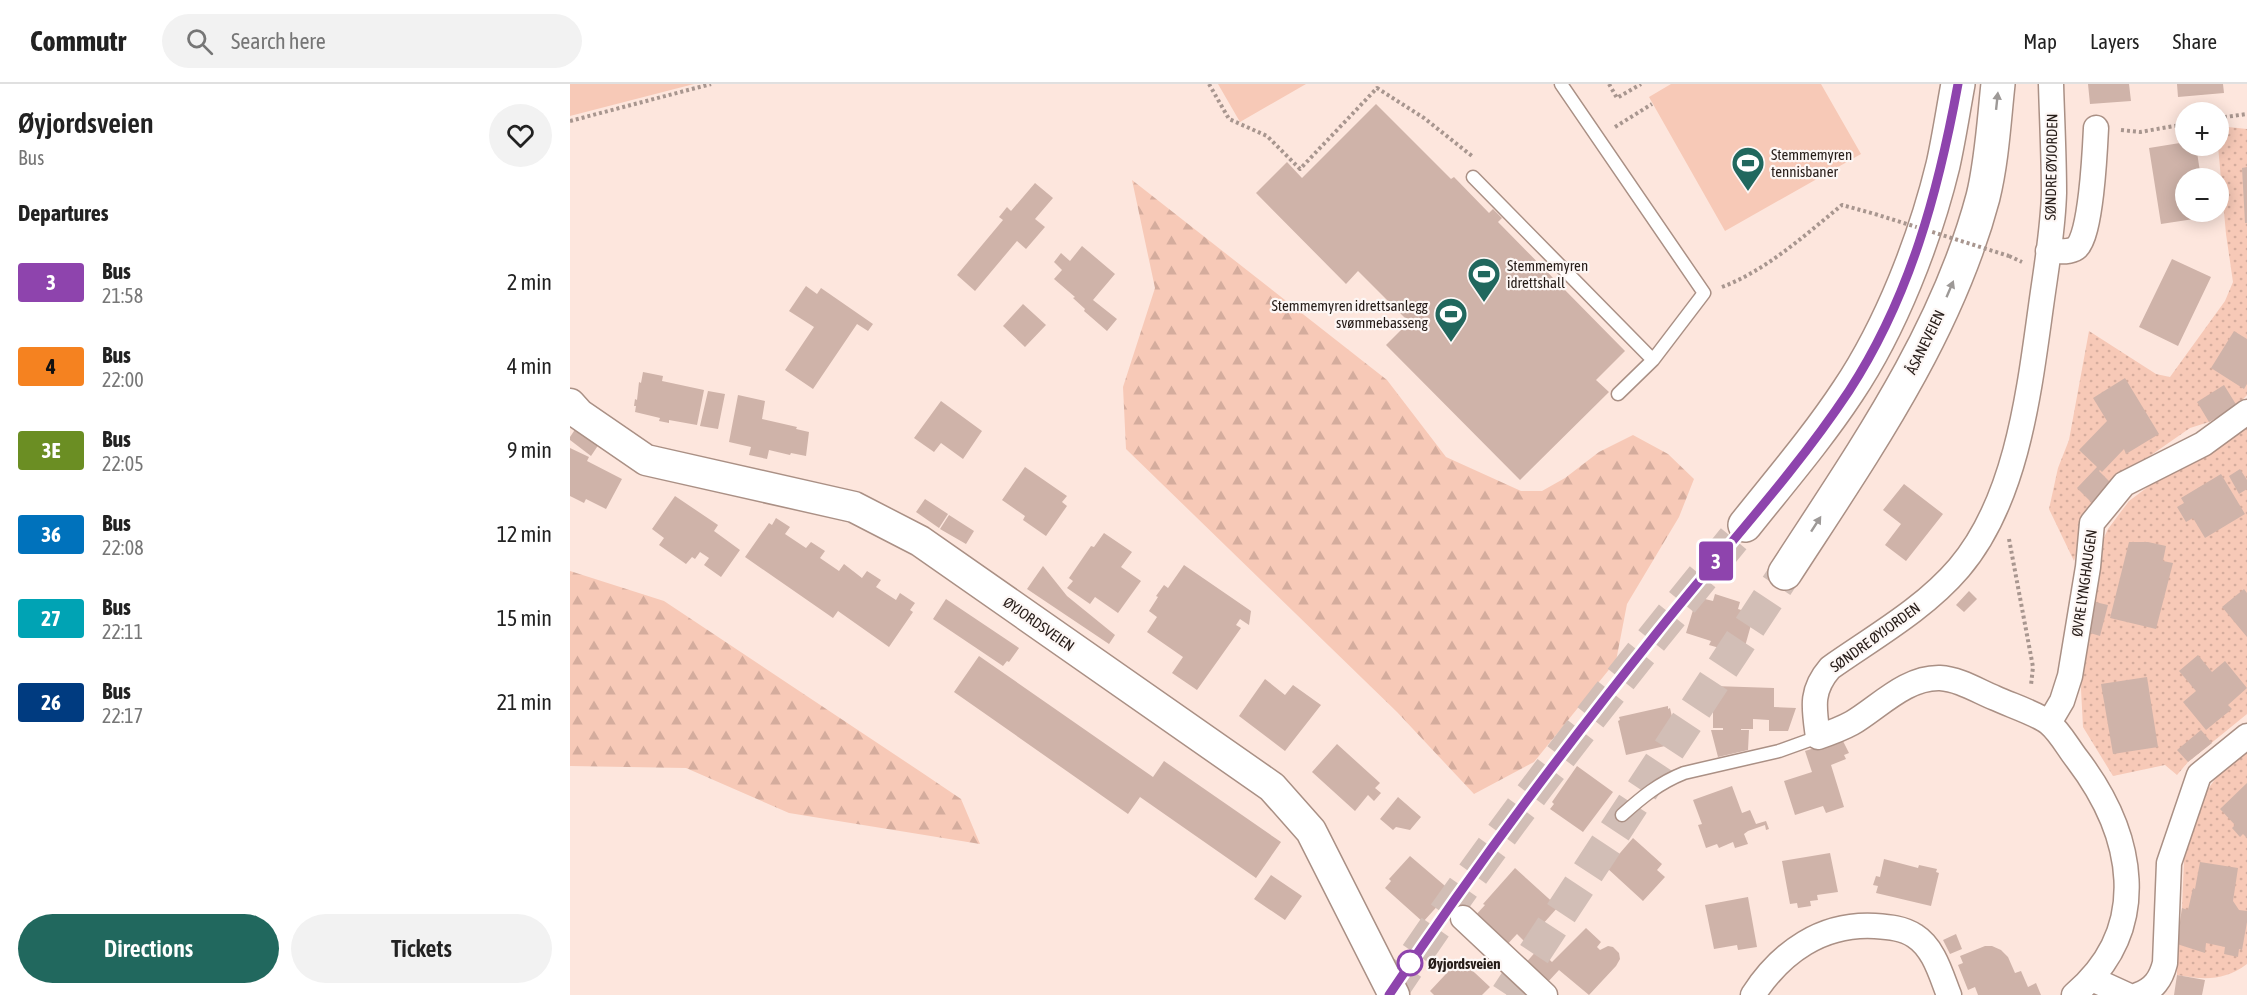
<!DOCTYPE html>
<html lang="en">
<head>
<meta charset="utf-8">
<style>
	body { margin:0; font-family:"Asap Condensed",sans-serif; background:#f2f2f2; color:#222; height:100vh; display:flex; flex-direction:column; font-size:22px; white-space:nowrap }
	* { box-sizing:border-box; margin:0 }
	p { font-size:20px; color:#767676 }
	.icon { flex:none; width:33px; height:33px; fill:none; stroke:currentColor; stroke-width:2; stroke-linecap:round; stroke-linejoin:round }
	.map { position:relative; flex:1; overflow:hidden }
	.sheet { display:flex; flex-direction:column; background:#fff; width:570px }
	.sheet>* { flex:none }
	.badge { padding:0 12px; border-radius:4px; font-size:21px; line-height:39px }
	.controls { position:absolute; left:1605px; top:18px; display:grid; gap:12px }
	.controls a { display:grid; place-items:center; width:54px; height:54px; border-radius:50%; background:#fff; box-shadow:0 3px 15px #0003; font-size:30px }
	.map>.badge { position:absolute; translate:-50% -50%; box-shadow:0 0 0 3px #fff }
	h2 { padding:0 18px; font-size:22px; line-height:54px }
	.round { display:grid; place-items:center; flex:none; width:63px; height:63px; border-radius:32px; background:#f2f2f2 }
	.summary { display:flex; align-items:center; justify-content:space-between; height:102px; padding:0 18px }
	h1 { font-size:28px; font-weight:600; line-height:45px }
	.cta { display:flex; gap:12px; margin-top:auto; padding:12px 18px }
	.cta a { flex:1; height:69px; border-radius:36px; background:#21685e; color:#fff; font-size:24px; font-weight:600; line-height:69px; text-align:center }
	.cta a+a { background:#f2f2f2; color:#222 }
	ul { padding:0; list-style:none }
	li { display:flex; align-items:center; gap:18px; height:84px; padding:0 18px }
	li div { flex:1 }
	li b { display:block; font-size:22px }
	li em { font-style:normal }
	li .badge { min-width:66px; font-weight:700; text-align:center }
	header { display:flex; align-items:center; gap:36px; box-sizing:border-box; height:84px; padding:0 30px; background:#fff; border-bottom:2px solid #e0e0e0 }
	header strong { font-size:28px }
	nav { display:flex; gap:33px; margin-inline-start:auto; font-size:21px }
	.search { width:420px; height:54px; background:#f2f2f2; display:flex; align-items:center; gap:15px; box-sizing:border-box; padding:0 21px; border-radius:33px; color:#767676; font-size:22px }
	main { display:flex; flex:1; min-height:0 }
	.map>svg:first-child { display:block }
	.grass { fill:url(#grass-dots) }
	.forest { fill:url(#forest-firs) }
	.pitch { fill:#f7c9b7 }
	.building { fill:#cfb3a9 }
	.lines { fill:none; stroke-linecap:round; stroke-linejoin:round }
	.trunk-tunnel { stroke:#d2beb6; stroke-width:33; stroke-dasharray:33 16; stroke-linecap:butt }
	.service-casing { stroke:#aa9085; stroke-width:15 }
	.minor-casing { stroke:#aa9085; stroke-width:27 }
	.tertiary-casing { stroke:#aa9085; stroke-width:33 }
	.trunk-casing { stroke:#aa9085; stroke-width:36 }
	.path { stroke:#a8968f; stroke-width:4; stroke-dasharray:3 3; stroke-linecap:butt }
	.service { stroke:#fff; stroke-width:12 }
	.minor { stroke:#fff; stroke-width:24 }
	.tertiary { stroke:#fff; stroke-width:30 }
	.trunk { stroke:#fff; stroke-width:33 }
	.path-bridge { stroke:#a8968f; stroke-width:4; stroke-dasharray:3 3; stroke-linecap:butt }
	.oneway { fill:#9d9997 }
	.line-casing { stroke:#fff; stroke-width:14 }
	.line { stroke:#8e44ad; stroke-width:9 }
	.stop-dot { fill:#fff; stroke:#8e44ad; stroke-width:3 }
	.labels { text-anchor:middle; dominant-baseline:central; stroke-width:4.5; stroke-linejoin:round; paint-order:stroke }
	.poi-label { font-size:15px; fill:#261c18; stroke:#fdf7f5; text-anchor:start }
	.street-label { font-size:15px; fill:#261c18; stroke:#fdf7f5 }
	.stop-label { font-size:15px; font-weight:bold; fill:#261c18; stroke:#fdf7f5; text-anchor:start }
</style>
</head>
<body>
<header>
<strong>Commutr</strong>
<div class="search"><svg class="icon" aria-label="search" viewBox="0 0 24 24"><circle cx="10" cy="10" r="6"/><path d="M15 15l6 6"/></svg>Search here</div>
<nav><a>Map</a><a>Layers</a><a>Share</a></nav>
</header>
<main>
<section class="sheet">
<div class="summary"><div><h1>Øyjordsveien</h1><p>Bus</p></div><a class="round"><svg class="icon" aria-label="heart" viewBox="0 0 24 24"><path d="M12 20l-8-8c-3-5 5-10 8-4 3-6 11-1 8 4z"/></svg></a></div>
<h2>Departures</h2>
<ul>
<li><span class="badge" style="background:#8e44ad;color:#fff">3</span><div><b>Bus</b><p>21:58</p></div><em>2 min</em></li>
<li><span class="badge" style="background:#f58220;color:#111">4</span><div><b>Bus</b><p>22:00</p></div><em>4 min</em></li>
<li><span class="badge" style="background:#6b8e23;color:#fff">3E</span><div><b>Bus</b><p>22:05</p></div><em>9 min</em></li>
<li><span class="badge" style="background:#0072bc;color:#fff">36</span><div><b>Bus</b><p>22:08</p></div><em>12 min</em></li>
<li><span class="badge" style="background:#00a3b4;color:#fff">27</span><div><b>Bus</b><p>22:11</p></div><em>15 min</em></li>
<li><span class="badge" style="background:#003b80;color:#fff">26</span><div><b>Bus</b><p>22:17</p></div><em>21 min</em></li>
</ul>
<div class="cta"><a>Directions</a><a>Tickets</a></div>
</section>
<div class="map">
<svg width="1677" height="911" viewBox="0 0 1677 911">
	<defs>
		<pattern id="grass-dots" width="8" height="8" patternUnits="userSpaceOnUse" patternTransform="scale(1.5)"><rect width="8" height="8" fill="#f7c9b7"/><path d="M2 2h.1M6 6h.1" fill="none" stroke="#d4ac9d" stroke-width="1.8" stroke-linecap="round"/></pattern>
		<pattern id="forest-firs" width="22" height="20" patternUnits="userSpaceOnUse" patternTransform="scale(1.5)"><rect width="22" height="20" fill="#f7c9b7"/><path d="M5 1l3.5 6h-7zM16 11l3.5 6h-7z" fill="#d4ac9d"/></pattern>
	</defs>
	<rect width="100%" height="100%" fill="#fde6dd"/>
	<!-- grass -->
	<path class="grass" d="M1649,42L1677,45V311L1667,322L1639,338L1620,344L1541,399L1522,419L1504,477L1479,425L1488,384L1499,356L1519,247L1586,290L1600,293L1655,217L1663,198L1656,150L1648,62Z
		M1677,343V630L1618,678L1607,691L1595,681L1543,692L1513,643L1511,605L1513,559L1531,460L1538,445L1559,417L1583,399Z
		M1677,661V880C1654,897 1634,896 1607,891V860L1612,824L1615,753L1629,717L1649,690Z"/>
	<!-- forest -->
	<path class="forest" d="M562,96L817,296L876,373L951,407H972L995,394L1029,368L1063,351L1098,370L1124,395L1109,433L1057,520L1046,577L964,678L904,710L827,628L556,365L553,303L585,204Z
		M0,487L94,517L354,690L391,715L410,760L219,729L116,684L0,682Z"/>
	<!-- pitch -->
	<path class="pitch" d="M0,0H124L0,32Z
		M648,0H736L670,38Z
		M1101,0H1251L1291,70L1155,147L1079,13Z"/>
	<!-- building -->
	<path class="building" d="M1518,0H1559L1561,17L1520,20Z
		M1607,0H1653L1654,9L1608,13Z
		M806,20L881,95L884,93L919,129L923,125L932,134L928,138L1055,267L1026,296L1039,308L950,396L816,261L839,238L788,187L776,200L686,109L717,78L732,94Z
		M1616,58V62H1626L1631,94H1616V128H1637V133L1591,140L1579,64Z
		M1677,83V139H1675L1672,84Z
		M465,99L483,114L465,135L475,143L456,165L447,157L405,207L387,191L433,136L429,133L437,123L441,127Z
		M512,162L545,190L523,216L547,235L537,247L514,227L515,225L503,214L505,213L484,195L492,186L484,178L491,169L500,177Z
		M1602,175L1641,193L1608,262L1569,243Z
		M236,202L247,210L251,204L303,240L298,247L287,240L243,305L215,286L244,243L219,227Z
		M453,220L476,241L455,263L433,242Z
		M1664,247L1677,255V300L1674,305L1641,284Z
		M73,288L93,292L92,297L134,306L127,341L99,336V339L89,337L90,334L65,328L66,322H64L65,315L67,316L69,298L71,299Z
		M1555,294L1589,350L1556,370L1554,365L1532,388L1530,386L1529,387L1541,399L1522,419L1507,404L1527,383L1509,366L1537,337L1523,314Z
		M1654,301L1667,322L1639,338L1627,318Z
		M138,307L155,310L148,345L130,342Z
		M168,311L195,317L192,335L227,343L226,345L239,348L236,372L221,369L220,371L199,366L197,375L179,371L181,363L159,358Z
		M371,317L412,347L393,375L371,359L364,368L344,354Z
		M6,344L29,360L21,372L0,356V353Z
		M0,364L19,373L17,377L52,395L36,425L16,415L14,419L0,412Z
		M455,383L497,412L492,418L497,422L476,452L453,436L455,432L432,416Z
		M1670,385L1677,396V405L1669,410L1659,392Z
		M1651,390L1675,430L1635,454L1623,434L1616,438L1607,423L1614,419L1611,414Z
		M1334,400L1373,430L1336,477L1315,461L1331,440L1313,426Z
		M105,412L148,441L144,447L170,466L151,493L134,481L139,474L130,468L125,475L122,473L116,480L89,461L94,454L82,445Z
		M355,415L378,430L369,444L346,428Z
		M379,431L404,447L396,460L370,445Z
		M206,434L220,443L215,450L236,464L241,458L255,467L250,474L269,487L274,480L292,494L297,487L311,496L306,503L326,516L330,509L345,519L340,526L343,528L319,563L268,527L263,534L175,473L199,439L202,441Z
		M534,449L562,468L551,483L571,497L548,529L525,513L520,520L497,504L503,497L499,494L521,462L524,463Z
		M1559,458H1578L1596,462L1593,477L1603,479L1586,545L1540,534Z
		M614,481L681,527L679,541L670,535L666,541L671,544L627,606L602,589L613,573L577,548L587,533L579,527L588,513L586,512L594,501L598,504Z
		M473,482L497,512L545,551L539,560L457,505Z
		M1674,505L1677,509V553L1652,523Z
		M1399,507L1407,515L1394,528L1386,521Z
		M1145,510L1170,518L1168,525L1184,530L1174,566L1161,563L1160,567L1139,561L1141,557L1116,549L1127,513L1143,517Z
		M376,515L449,564L439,578L437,577L433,582L363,535Z
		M1525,518L1538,521L1530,552L1517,548Z
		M1628,571L1642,588L1655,577L1677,604L1658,621L1662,625L1636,646L1613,618L1626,607L1609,587Z
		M409,572L583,693L594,677L711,758L686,794L570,713L558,730L384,608Z
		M1577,593L1588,663L1543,670L1531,600Z
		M695,595L715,611L723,601L751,621L715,667L669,632Z
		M1124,598L1137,599L1136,618H1124Z
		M1144,602L1204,604V623L1226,624L1218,647H1199V636L1183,635V645H1171V646H1179L1178,666L1148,673L1141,646H1153V644H1143V626H1138L1139,604H1144Z
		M1098,622V625L1100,624L1108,659L1056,671L1048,637L1050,636L1049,633Z
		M1631,646L1642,659L1618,678L1607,666Z
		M1272,655L1279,669L1274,671L1276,675L1261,681L1274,723L1256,729L1253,722L1225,731L1214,697L1242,688L1235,667Z
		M767,660L810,699L805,704L811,709L804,717L798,711L785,727L742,688Z
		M1007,682L1043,708L1013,748L980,725L984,720L982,718Z
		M1677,699V754L1673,750L1670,753L1662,744L1665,741L1650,725Z
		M1162,702L1172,729L1180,726L1186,740L1196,737L1199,745L1196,746L1195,741L1178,747L1174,750L1178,760L1165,764L1163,758L1149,764L1147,760L1136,764L1128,741L1132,740L1123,716Z
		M828,713L851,733L840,746L826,743L823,746L810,735Z
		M1063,754L1092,780L1087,786L1095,793L1073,817L1037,784Z
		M1260,769L1268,808L1247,811L1248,816L1240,817L1241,822L1228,824L1227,819L1220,820L1212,777Z
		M840,772L881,807L853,838L815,804L821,797L819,795Z
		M1314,775L1348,784L1349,781L1367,785L1366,788L1369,789L1361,822L1306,809L1308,802L1303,801L1306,792L1310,793Z
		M1630,778L1668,784L1663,817L1669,826L1677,827V838L1672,866L1669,865L1668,873L1654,870L1655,863L1636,859L1635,869L1607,860L1612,824L1618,826L1623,804L1625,805Z
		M945,784L988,823L956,859L947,850L933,865L904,833L915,821L913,820Z
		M701,791L732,812L715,836L684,815Z
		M1178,813L1187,863L1168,866L1167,861L1144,865L1135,821Z
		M1016,844L1031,858L1027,863L1030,866L1038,862L1043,863L1049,869L1050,875L1046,882L1019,911L989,886L976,900L954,881L968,865L982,878Z
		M1386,850L1392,865L1380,870L1373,856Z
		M1415,862H1422L1431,866L1438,873L1445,889L1451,887L1458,903L1466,899L1471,911H1408L1405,903L1398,906L1388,881L1393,879L1390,872Z
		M890,875L920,903L912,911H864L860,907Z
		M1607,891L1635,896L1632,911H1604Z
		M949,898L963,911H936Z"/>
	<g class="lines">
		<!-- trunk-tunnel -->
		<path class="trunk-tunnel" d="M819,911C928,747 1050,593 1175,441
			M937,911L1215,489"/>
		<defs>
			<path id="service" d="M991,0L1134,209L1083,276L1048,310
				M903,93L1083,276
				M1052,731C1072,713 1089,699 1114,689L1209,667L1248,653"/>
			<path id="minor" d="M1481,0C1482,36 1484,73 1484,109C1483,147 1476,185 1471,222C1459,308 1447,416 1389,484C1354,525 1304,553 1260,584C1240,607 1244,624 1248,653C1260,649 1271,645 1282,639C1309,623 1336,593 1370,594C1389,595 1408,607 1425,614C1440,621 1468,630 1479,639C1490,648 1499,665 1507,675C1564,750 1583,844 1504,911
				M1478,167C1486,167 1499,169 1506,164C1521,154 1525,65 1526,44
				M1479,639L1492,617L1500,592L1518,483L1522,439L1554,400L1633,360L1677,328
				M893,834L975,911
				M1522,895L1557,911
				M1183,911C1211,868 1252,839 1305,842C1319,843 1333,844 1345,852C1364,864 1371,891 1379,911
				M1568,911C1584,905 1591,895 1595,879L1599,779L1629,691L1677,652"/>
			<path id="tertiary" d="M0,320L9,330L76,376L284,423L350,457L702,703L741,747L824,911"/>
			<path id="trunk" d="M1175,441C1210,397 1247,354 1278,307C1321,243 1355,155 1373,81C1379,54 1383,27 1388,0
				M1215,489C1292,370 1376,252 1413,113C1422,76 1424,37 1428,0"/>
		</defs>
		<!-- service casing -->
		<use href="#service" class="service-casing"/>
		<!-- minor casing -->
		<use href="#minor" class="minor-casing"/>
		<!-- tertiary casing -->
		<use href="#tertiary" class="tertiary-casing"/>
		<!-- trunk casing -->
		<use href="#trunk" class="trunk-casing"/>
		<!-- path -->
		<path class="path" d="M639,0L659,35L697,52L730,85L807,4L854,34L902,72
			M1039,0L1047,14L1071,0
			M1648,34L1677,30
			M0,37L141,0
			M1045,43L1082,20
			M1551,46L1570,48L1616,40
			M1439,172L1452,178
			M1152,203C1197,186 1235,151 1272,121L1305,130
			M1439,455L1463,583L1461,601"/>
		<!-- service -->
		<use href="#service" class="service"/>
		<!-- minor -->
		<use href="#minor" class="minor"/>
		<!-- tertiary -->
		<use href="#tertiary" class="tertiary"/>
		<!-- trunk -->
		<use href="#trunk" class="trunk"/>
		<!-- path-bridge -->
		<path class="path-bridge" d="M1305,130L1439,172"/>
	</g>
	<!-- one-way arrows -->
	<defs><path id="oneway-solid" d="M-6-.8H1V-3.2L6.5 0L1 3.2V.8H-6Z" transform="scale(1.5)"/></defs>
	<g class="oneway">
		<use href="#oneway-solid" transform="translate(1427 17) rotate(-84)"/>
		<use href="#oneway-solid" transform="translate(1380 205) rotate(-67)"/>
		<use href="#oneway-solid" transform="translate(1246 440) rotate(-57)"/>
	</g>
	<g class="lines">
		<defs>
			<path id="line" d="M819,911C902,787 992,667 1085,551C1149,470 1222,393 1279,307C1340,213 1368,109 1388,0"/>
		</defs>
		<!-- line casing -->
		<use href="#line" class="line-casing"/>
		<!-- line -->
		<use href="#line" class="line"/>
	</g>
	<!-- icons -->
	<defs>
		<symbol id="stadium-pin" viewBox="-11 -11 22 30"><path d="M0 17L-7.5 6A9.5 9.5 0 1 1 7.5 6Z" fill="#21685e" stroke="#fdf7f5"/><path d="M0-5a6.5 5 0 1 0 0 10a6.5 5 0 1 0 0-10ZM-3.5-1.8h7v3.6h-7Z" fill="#fff"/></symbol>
	</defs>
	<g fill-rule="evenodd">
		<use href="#stadium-pin" x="1159" y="60" width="38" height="52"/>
		<use href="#stadium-pin" x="895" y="171" width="38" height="52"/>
		<use href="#stadium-pin" x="862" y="211" width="38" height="52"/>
	</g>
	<!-- markers -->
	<circle class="stop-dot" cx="840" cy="879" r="12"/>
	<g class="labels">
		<!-- poi labels -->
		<g class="poi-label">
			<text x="1201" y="70">Stemmemyren<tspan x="1201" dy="17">tennisbaner</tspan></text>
			<text x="937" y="181">Stemmemyren<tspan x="937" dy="17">idrettshall</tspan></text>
			<text x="858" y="221" text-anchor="end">Stemmemyren idrettsanlegg<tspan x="858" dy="17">svømmebasseng</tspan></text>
		</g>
		<!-- street labels -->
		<g class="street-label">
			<text transform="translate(1481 83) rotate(-89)">SØNDRE ØYJORDEN</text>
			<text transform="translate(1355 258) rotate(-64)">ÅSANEVEIEN</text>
			<text transform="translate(1514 499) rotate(-82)">ØVRE LYNGHAUGEN</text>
			<text transform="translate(469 540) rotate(35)">ØYJORDSVEIEN</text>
			<text transform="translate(1305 553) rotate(-36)">SØNDRE ØYJORDEN</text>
		</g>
		<!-- stop labels -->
		<g class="stop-label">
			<text x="858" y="879">Øyjordsveien</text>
		</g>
	</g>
</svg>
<div class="controls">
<a>+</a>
<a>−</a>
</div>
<b class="badge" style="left:1146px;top:477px;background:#8e44ad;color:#fff">3</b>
</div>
</main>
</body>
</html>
